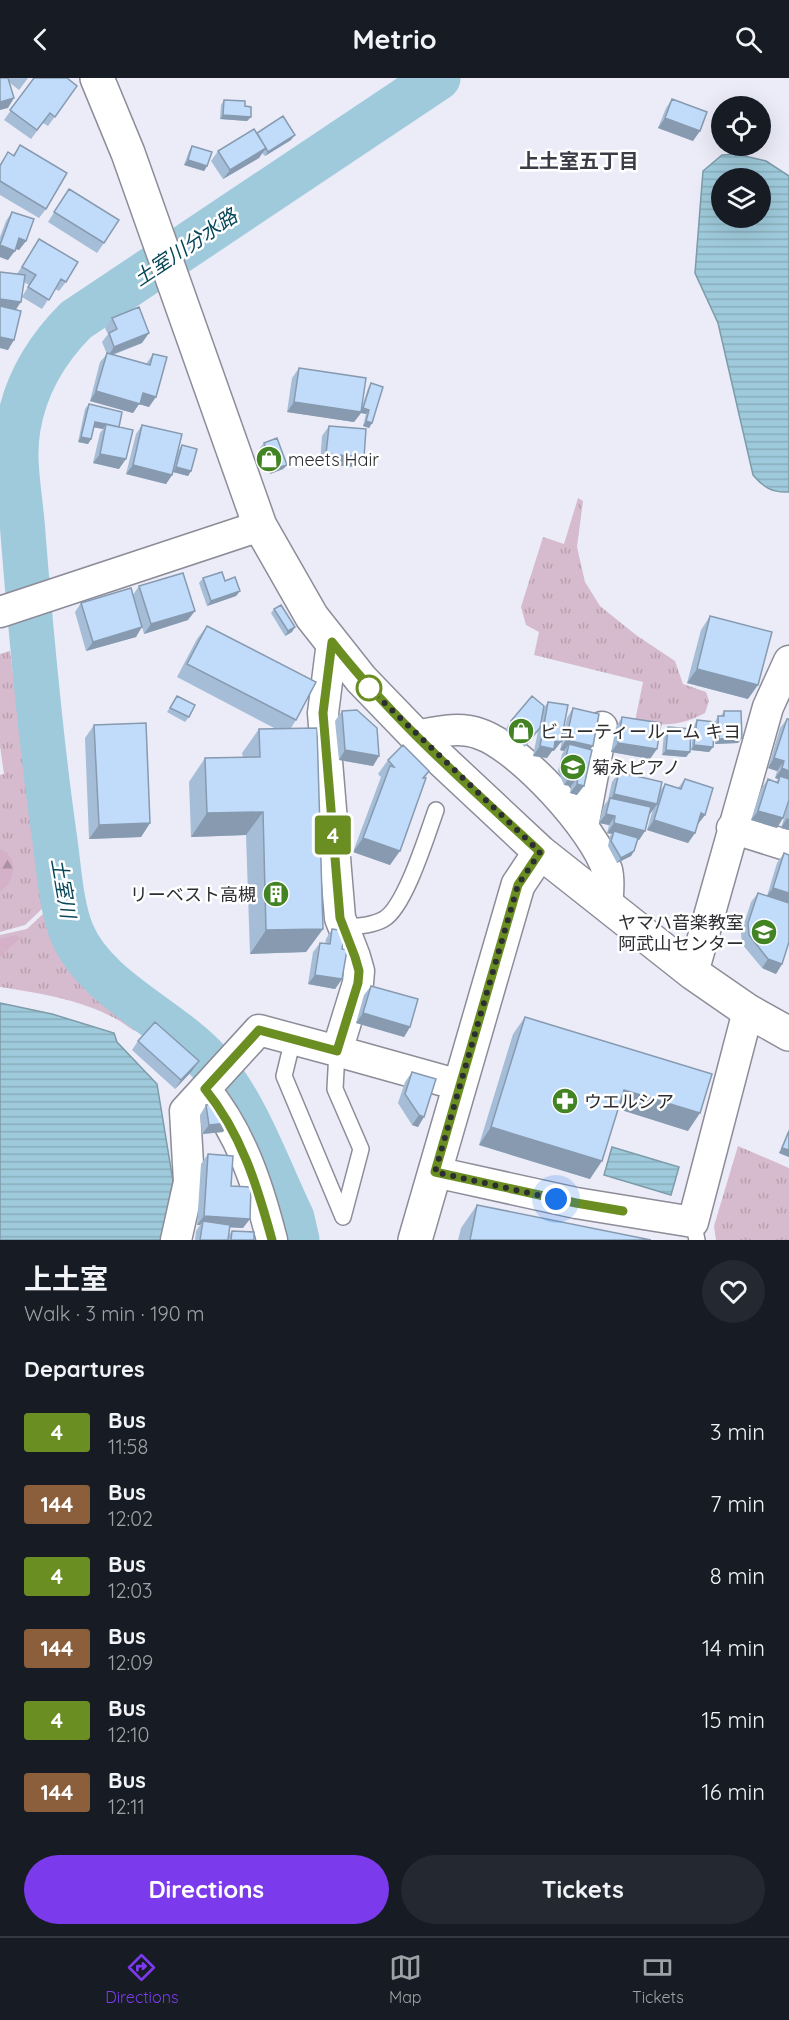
<!DOCTYPE html>
<html lang="en">
<head>
<meta charset="utf-8">
<style>
	body { margin:0; font-family:Quicksand,"Noto Sans JP",sans-serif; background:#242831; color:#f1f3f6; height:100vh; display:flex; flex-direction:column; font-size:22px; white-space:nowrap }
	* { box-sizing:border-box; margin:0 }
	p { font-size:20px; color:#9ea1a6 }
	.icon { flex:none; width:33px; height:33px; fill:none; stroke:currentColor; stroke-width:2; stroke-linecap:round; stroke-linejoin:round }
	.map { position:relative; height:1162px; overflow:hidden }
	.side { display:flex; flex-direction:column; background:#171b24; flex:1 }
	.side>* { flex:none }
	.badge { padding:0 12px; border-radius:4px; font-size:21px; line-height:39px }
	.buttons { position:absolute; left:711px; top:18px; display:grid; gap:12px }
	.buttons a { display:grid; place-items:center; width:60px; height:60px; border-radius:50%; background:#171b24; box-shadow:0 6px 24px #0002; font-size:30px }
	.you { position:absolute; width:30px; height:30px; margin:-15px; border:4px solid #fff; border-radius:50%; background:#1a73e8; box-shadow:0 0 0 9px #1a73e833 }
	.map>.badge { position:absolute; translate:-50% -50%; box-shadow:0 0 0 3px #fff }
	h2 { padding:0 24px; font-size:22px; line-height:54px }
	.round { display:grid; place-items:center; flex:none; width:63px; height:63px; border-radius:32px; background:#242831 }
	.headline { display:flex; align-items:center; justify-content:space-between; height:102px; padding:0 24px }
	h1 { font-size:28px; font-weight:700; line-height:45px }
	.primary-button { display:flex; gap:12px; margin-top:auto; padding:12px 24px }
	.primary-button a { flex:1; height:69px; border-radius:36px; background:#7c3aed; color:#fff; font-size:24px; font-weight:700; line-height:69px; text-align:center }
	.primary-button a+a { background:#242831; color:#f1f3f6 }
	ul { padding:0; list-style:none }
	li { display:flex; align-items:center; gap:18px; height:72px; padding:0 24px }
	li div { flex:1 }
	li b { display:block; font-size:22px }
	li em { font-style:normal }
	li .badge { min-width:66px; font-weight:700; text-align:center }
	header { display:flex; justify-content:space-between; align-items:center; height:78px; padding:0 24px; background:#171b24; font-size:27px; font-weight:700 }
	.tab-bar { display:flex; justify-content:space-around; align-items:center; height:84px; border-top:2px solid #363941; background:#171b24; font-size:16px; color:#9ea1a6 }
	.tab-bar a { display:grid; justify-items:center; gap:3px }
	.tab-bar .on { color:#7c3aed }
	.map>svg:first-child { display:block }
	.grass { fill:url(#grass-tufts) }
	.forest { fill:url(#forest-firs) }
	.water { fill:url(#water-rules); stroke:#7d9ba8; stroke-width:1.5; fill-rule:evenodd }
	.lines { fill:none; stroke-linecap:round; stroke-linejoin:round }
	.river { stroke:#9fcadb; stroke-width:45 }
	.lane-casing { stroke:#8c8d98; stroke-width:18 }
	.street-casing { stroke:#8c8d98; stroke-width:33 }
	.secondary-casing { stroke:#8c8d98; stroke-width:36 }
	.lane { stroke:#fff; stroke-width:15 }
	.street { stroke:#fff; stroke-width:30 }
	.secondary { stroke:#fff; stroke-width:33 }
	.wall { fill:#a6bdd7; fill-rule:evenodd }
	.shaded-wall { fill:#879aaf }
	.building { fill:#c1dcfa; stroke:#879aaf; stroke-width:1.5 }
	.line-casing { stroke:#fff; stroke-width:14 }
	.line { stroke:#6b8e23; stroke-width:9 }
	.walk { stroke:#2d2e32; stroke-width:6; stroke-dasharray:0 10.8 }
	.stop-dot { fill:#fff; stroke:#6b8e23; stroke-width:3 }
	.labels { text-anchor:middle; dominant-baseline:central; stroke-width:5; stroke-linejoin:round; paint-order:stroke }
	.poi-label { font-size:18px; fill:#2d2e32; stroke:#fff; text-anchor:start }
	.neighbourhood-label { font-size:20px; font-weight:bold; fill:#3b3c46; stroke:#fff }
	.water-label { font-size:20px; font-style:italic; fill:#074658; stroke:#fff }
</style>
</head>
<body>
<header><svg class="icon" aria-label="back" viewBox="0 0 24 24"><path d="M15 5l-7 7 7 7"/></svg>Metrio<svg class="icon" aria-label="search" viewBox="0 0 24 24"><circle cx="10" cy="10" r="6"/><path d="M15 15l6 6"/></svg></header>
<div class="map">
<svg width="789" height="1162" viewBox="0 0 789 1162">
	<defs>
		<pattern id="grass-tufts" width="24" height="20" patternUnits="userSpaceOnUse" patternTransform="scale(1.5)"><rect width="24" height="20" fill="#d6bacd"/><path d="M3 7l-1-3M5 7V3M7 7l1-3M15 17l-1-3M17 17v-4M19 17l1-3" fill="none" stroke="#b8a0b0"/></pattern>
		<pattern id="forest-firs" width="22" height="20" patternUnits="userSpaceOnUse" patternTransform="scale(1.5)"><rect width="22" height="20" fill="#d4b1c9"/><path d="M5 1l3.5 6h-7zM16 11l3.5 6h-7z" fill="#ac90a4"/></pattern>
		<pattern id="water-rules" width="6" height="5" patternUnits="userSpaceOnUse" patternTransform="scale(1.5)"><rect width="6" height="5" fill="#9fcadb"/><path d="M0 2.5h6" fill="none" stroke="#89aebc"/></pattern>
	</defs>
	<rect width="100%" height="100%" fill="#ebecf8"/>
	<!-- grass -->
	<path class="grass" d="M578,420L583,423L577,469L585,504L600,528L636,557L675,583L683,606L706,614L709,623L705,635C681,648 661,649 635,643L643,604L534,577L539,554L526,547L521,529L543,459L564,466Z
		M10,573L44,829L25,847L0,854V697L4,696L0,668V576Z
		M45,834C58,886 102,915 142,949L138,954C130,951 125,946 118,942C83,922 39,915 0,909V857L27,851Z
		M738,1068L789,1090V1162H716L714,1148Z"/>
	<!-- forest -->
	<path class="forest" d="M0,771C20,779 15,804 0,814Z
		M16,857L20,860L0,879V861Z"/>
	<!-- water -->
	<path class="water" d="M736,76L766,83L789,98V414C772,415 763,409 753,397L718,245L695,195L703,93L722,77ZM760,100V140H722V100Z
		M0,925L52,936L114,955L117,964L157,1006L173,1103L161,1162H0Z
		M612,1069L679,1089L671,1117L604,1097Z"/>
	<g class="lines">
		<!-- river -->
		<path class="river" d="M297,1162L292,1140C268,1090 246,1026 210,985C170,940 96,912 72,855C60,825 59,788 54,756C40,657 31,556 23,456C21,421 12,385 18,350C25,307 45,273 76,242L438,0"/>
		<defs>
			<path id="lane" d="M343,849C356,848 372,848 384,841C405,829 427,757 436,732
				M293,961L284,998L343,1139L361,1071L335,1011L337,973
				M693,1144L697,1162"/>
			<path id="street" d="M0,534L260,448
				M332,564L323,635L340,840L355,879L359,893L358,905L337,973L459,1007
				M416,658C437,654 459,648 480,656C519,669 595,752 607,792C610,804 608,816 607,828
				M583,749L602,649
				M732,750L789,768
				M693,895L768,629L789,583
				M205,1011C241,1055 258,1107 272,1162
				M435,1094L576,1125L693,1144L748,933
				M176,1162L189,1104L185,1033L259,952L337,973"/>
			<path id="secondary" d="M97,0L128,75L260,448L312,539L361,601L416,658L540,774L693,895L748,933L789,956
				M415,1162L518,807L540,774"/>
		</defs>
		<!-- lane casing -->
		<use href="#lane" class="lane-casing"/>
		<!-- street casing -->
		<use href="#street" class="street-casing"/>
		<!-- secondary casing -->
		<use href="#secondary" class="secondary-casing"/>
		<!-- lane -->
		<use href="#lane" class="lane"/>
		<!-- street -->
		<use href="#street" class="street"/>
		<!-- secondary -->
		<use href="#secondary" class="secondary"/>
	</g>
	<!-- wall -->
	<path class="wall" d="M0,0H28L19,12L10,5L8,30Z
		M34,0H67L77,8L48,48L43,45L31,61L4,42Z
		M672,21L693,63L658,50L666,30Z
		M224,22L245,28L251,39L247,43L220,41L221,27Z
		M256,56L291,62L265,78L262,75L259,80L223,101L211,83L218,73Z
		M20,67L46,131L39,140L0,117V86L8,74L13,77Z
		M192,68L207,88L204,93L184,87L189,73Z
		M69,111L104,165L97,175L48,144Z
		M12,134L26,163L19,172L15,171L8,182L0,179V159L6,143Z
		M39,161L66,204L59,213L55,211L42,231L22,219L16,232L8,272L0,270V194L17,196ZM24,204L29,207L22,219Z
		M112,240L142,265L113,277L146,286L153,276L149,329L139,326L133,335L90,323L100,284L107,276L102,264L108,256L105,250Z
		M299,290L362,329L368,310L371,305L372,345L369,350L363,348L366,336L361,335L354,344L287,334L292,300Z
		M89,326L119,349V391L93,385L100,355L103,351L94,349L91,361L88,366L78,364L85,331Z
		M142,347L175,385L179,372L182,367L191,393L188,398L173,394L172,397L166,406L126,396L136,356Z
		M329,348L364,379L357,389L320,386L322,358Z
		M264,365L287,387L283,391L270,396L260,370Z
		M203,500L225,503L240,513L236,518L207,528L199,505Z
		M139,508L188,542L144,556L141,545L136,559L86,573L75,534L81,525L133,517Z
		M274,531L292,554L285,558L271,535Z
		M710,538L748,621L687,605L701,552Z
		M207,548L296,642L291,650L323,851L306,874L250,876L246,757L191,759L189,704L205,680L243,679L242,675L259,651H276L177,599L197,561Z
		M177,618L189,639L185,644L167,634Z
		M548,624L554,673H552L547,680L533,678L538,653L525,669L505,652L511,643L544,630Z
		M573,630L590,671L577,717L570,715L571,708L564,707L558,693L562,676L564,673L560,672L567,640Z
		M342,633L379,678L373,688L339,682L335,643Z
		M724,633L742,660L738,665L715,666V648L713,669L709,674L691,672L694,647L697,642L715,644L718,638H721Z
		M622,639L650,681L611,674L616,649Z
		M787,641L783,740L777,750L751,742L761,711L768,701L776,704L778,701L775,700L777,693L768,690L780,650Z
		M94,647L150,745L141,759L89,761L85,660Z
		M668,649L690,674L686,679L662,677L664,654Z
		M388,682L429,693L425,700L390,787L353,774L381,699L378,696Z
		M619,694L660,713L665,706L678,710L685,701L705,737L698,746H697L695,755L688,765L647,752L653,731L649,736L645,753L639,762H638L634,773L631,778L617,785L608,768L610,758L612,756L607,755L609,747L599,745L603,729L608,722L612,704Z
		M789,723V752L781,750Z
		M784,775L782,886L776,896L762,890L742,866L741,855L751,824L758,815L767,818L777,785Z
		M332,851L342,871V901L335,911L308,906L313,874L320,865L325,866L326,861Z
		M371,908L410,949L404,959L356,945L364,917Z
		M525,939L688,1053L618,1031L590,1101L479,1067L513,956Z
		M138,963L192,993L175,1011L132,972Z
		M412,994L436,1001L418,1049L412,1047L398,1025L405,1004Z
		M206,1027L223,1054L202,1056L200,1037Z
		M789,1051V1079L779,1075Z
		M208,1076L231,1108L243,1150L229,1149L228,1158L232,1153L254,1162H195L196,1153L200,1147H197L201,1086Z
		M477,1127L651,1162H458L461,1150Z"/>
	<!-- shaded-wall -->
	<path class="shaded-wall" d="M14,20L8,30L0,32V24Z
		M223,37L251,39L247,43L220,41Z
		M665,40L700,53L693,63L658,50Z
		M295,57L291,62L265,78L268,74Z
		M266,70L259,80L223,101L230,92Z
		M188,82L207,88L204,93L184,87Z
		M19,160L26,163L19,172L13,170Z
		M0,167L15,173L8,182L0,179Z
		M0,221L21,224L14,234L0,232Z
		M149,255L142,265L108,278L114,269Z
		M0,259L14,262L8,272L0,270Z
		M96,313L143,315L156,319L149,329L139,326L133,335L90,323Z
		M294,324L360,334L363,330L369,332L366,336L361,335L354,344L287,334Z
		M366,343L372,345L369,350L363,348Z
		M95,344L106,346L103,351L92,349Z
		M81,359L91,361L88,366L78,364Z
		M100,376L126,381L119,391L93,385Z
		M326,376L364,379L357,389L320,386Z
		M133,387L172,397L166,406L126,396Z
		M287,387L283,391L270,396L274,391Z
		M176,389L191,393L188,398L173,394Z
		M240,513L236,518L207,528L211,523Z
		M195,533L188,542L144,556L151,546Z
		M142,549L136,559L86,573L93,564Z
		M295,549L292,554L285,558L288,553Z
		M697,591L758,607L748,621L687,605Z
		M742,660L738,665L715,666L719,661Z
		M566,662L593,668L586,677L569,666L564,673L560,672Z
		M555,663L561,664L554,673H552L547,680L533,678L540,668Z
		M618,665L657,671L650,681L611,674Z
		M694,667L713,669L709,674L691,672Z
		M345,672L379,678L373,688L339,682Z
		M666,672L690,674L686,679L662,677Z
		M774,680L784,683L777,693L768,690Z
		M782,690L789,693V704L780,698L778,701L775,700Z
		M571,697L578,699L571,708L564,707Z
		M577,706L584,708L577,717L570,715Z
		M614,716L657,726L650,736L608,726L609,723Z
		M758,733L783,740L777,750L751,742Z
		M263,734L246,757L191,759L207,735Z
		M701,735L705,737L698,746L694,745Z
		M606,736L615,738L609,747L599,745Z
		M787,740L789,741V752L781,750Z
		M654,742L695,755L688,765L647,752Z
		M150,745L141,759L89,761L99,747Z
		M614,745L645,753L639,762L613,756L614,753L612,756L607,755Z
		M363,760L400,773L390,787L353,774Z
		M634,773L631,778L617,785L621,780Z
		M773,810L789,815V826L766,819Z
		M323,851L306,874L250,876L266,852Z
		M768,881L782,886L776,896L762,890Z
		M315,897L342,901L335,911L308,906Z
		M363,935L410,949L404,959L356,945Z
		M199,983L192,993L175,1011L181,1002Z
		M624,1012L700,1035L688,1053L612,1029Z
		M419,1037L424,1039L418,1049L412,1047Z
		M229,1045L223,1054L202,1056L209,1047Z
		M491,1049L602,1083L590,1101L479,1067Z
		M782,1070L789,1072V1079L779,1075Z
		M204,1138L250,1141L243,1150L202,1148L203,1143L200,1147H197Z"/>
	<!-- building -->
	<path class="building" d="M0,0H8L14,20L0,24Z
		M34,0H67L77,8L55,39L50,35L37,52L10,32Z
		M672,21L707,34L700,53L665,40Z
		M224,22L245,23V28L251,29V39L223,37Z
		M283,38L295,57L268,74L257,55Z
		M254,51L266,70L230,92L218,73Z
		M20,67L67,95L46,131L0,103V88L8,74L14,78Z
		M192,68L212,74L207,88L188,82Z
		M69,111L119,142L104,165L54,134Z
		M12,134L34,141L26,163L19,160L15,173L0,167Z
		M39,161L78,184L66,204L61,201L49,222L28,209L36,197L22,189Z
		M0,194L25,197L21,224L0,221Z
		M0,228L21,233L14,262L0,259Z
		M139,229L149,255L114,269L109,255L117,251L112,240Z
		M107,275L150,287L153,276L167,279L156,319L143,315L140,326L96,313Z
		M299,290L366,300L361,334L294,324Z
		M371,305L383,309L372,345L366,343L369,332L363,330Z
		M89,326L122,334L119,349L95,344L91,361L81,359Z
		M106,346L133,352L126,381L100,376Z
		M142,347L182,356L172,397L133,387Z
		M329,348L366,351L364,379L326,376Z
		M277,360L287,387L274,391L264,365Z
		M182,367L197,371L191,393L176,389Z
		M222,494L225,503L235,499L240,513L211,523L203,500Z
		M183,495L195,533L151,546L139,508Z
		M131,510L142,549L93,564L81,525Z
		M281,527L295,549L288,553L274,531Z
		M710,538L772,554L758,607L697,591Z
		M207,548L316,604L296,642L187,586Z
		M177,618L195,627L189,639L170,630Z
		M532,618L544,628L540,650L532,659L511,643Z
		M548,624L568,627L561,664L555,663L554,671L540,668Z
		M573,630L599,636L593,668L566,662Z
		M357,632L377,650L379,678L345,672L342,633Z
		M724,633H741L742,660L719,661L718,638H724Z
		M622,639L661,645L657,671L618,665Z
		M787,641H789V693L782,690L784,683L774,680Z
		M697,642L715,644L713,669L694,667Z
		M146,645L150,745L99,747L94,647Z
		M668,649L691,651L690,674L666,672Z
		M317,650L323,851L266,852L263,734L207,735L205,680L260,679L259,651Z
		M569,666L592,672L584,708L577,706L578,699L571,697L565,683Z
		M403,667L429,693L423,700H426L400,773L363,760L390,688L394,689L388,682Z
		M619,694L662,704L657,726L614,716Z
		M780,698L789,701V722L783,740L758,733L768,701L778,705Z
		M685,701L713,710L705,737L701,735L695,755L654,742L665,706L681,711Z
		M610,720L651,729L645,753L614,745L615,738L606,736Z
		M614,753L638,760L634,773L621,780L611,763Z
		M784,775L789,777V815L773,810Z
		M758,815L789,825V864L782,886L768,881L749,857L748,845Z
		M332,851L345,853L342,871L347,872L342,901L315,897L320,865L330,866Z
		M371,908L418,921L410,949L363,935Z
		M525,939L712,996L700,1035L624,1012L602,1083L491,1049Z
		M155,944L199,983L181,1002L138,963Z
		M412,994L436,1001L424,1039L419,1037L405,1016Z
		M219,1026L229,1045L209,1047L206,1027Z
		M789,1053V1072L782,1070Z
		M208,1076L233,1078L231,1108L251,1109L250,1141L204,1138Z
		M477,1127L651,1162H470Z
		M203,1143L230,1147L228,1162H200Z
		M232,1153L254,1154V1162H231Z"/>
	<g class="lines">
		<defs>
			<path id="line" d="M272,1162C257,1107 241,1055 205,1011L259,952L337,973L358,905L359,893L355,879L340,840L323,635L332,564C393,642 468,707 540,774L518,807L435,1094L576,1125L623,1133"/>
		</defs>
		<!-- line casing -->
		<use href="#line" class="line-casing"/>
		<!-- line -->
		<use href="#line" class="line"/>
		<!-- walk -->
		<path class="walk" d="M369,610L540,774L518,807L435,1094L556,1121"/>
	</g>
	<!-- icons -->
	<defs>
		<symbol id="shop-disc" viewBox="-11 -11 22 22"><circle r="9.5" fill="#428323" stroke="#fff"/><path d="M-5-2.5h2.3a2.7 3.5 0 0 1 5.4 0H5L5.5 6h-11ZM-1.5-2.5h3a1.5 2.3 0 0 0-3 0Z" fill="#fff"/></symbol>
		<symbol id="school-disc" viewBox="-11 -11 22 22"><circle r="9.5" fill="#428323" stroke="#fff"/><path d="M0-5L7-2L0 1L-7-2ZM-4 1L0 2.5L4 1V4Q0 6-4 4Z" fill="#fff"/></symbol>
		<symbol id="building-disc" viewBox="-11 -11 22 22"><circle r="9.5" fill="#428323" stroke="#fff"/><path d="M-4-6H4V6H1V3H-1V6H-4ZM-2.5-4.3h1.7v1.8h-1.7ZM.8-4.3h1.7v1.8H.8ZM-2.5-1h1.7V.8h-1.7ZM.8-1h1.7V.8H.8Z" fill="#fff"/></symbol>
		<symbol id="pharmacy-disc" viewBox="-11 -11 22 22"><circle r="9.5" fill="#428323" stroke="#fff"/><path d="M-2-6h4v4h4v4h-4v4h-4v-4h-4v-4h4Z" fill="#fff"/></symbol>
	</defs>
	<g fill-rule="evenodd">
		<use href="#shop-disc" x="254" y="366" width="30" height="30"/>
		<use href="#shop-disc" x="506" y="638" width="30" height="30"/>
		<use href="#school-disc" x="558" y="674" width="30" height="30"/>
		<use href="#building-disc" x="261" y="801" width="30" height="30"/>
		<use href="#school-disc" x="749" y="839" width="30" height="30"/>
		<use href="#pharmacy-disc" x="550" y="1008" width="30" height="30"/>
	</g>
	<!-- markers -->
	<circle class="stop-dot" cx="369" cy="610" r="12"/>
	<g class="labels">
		<!-- poi labels -->
		<g class="poi-label">
			<text x="288" y="381">meets Hair</text>
			<text x="540" y="653">ビューティールーム キヨ</text>
			<text x="592" y="689">菊永ピアノ</text>
			<text x="256" y="816" text-anchor="end">リーベスト高槻</text>
			<text x="744" y="844" text-anchor="end">ヤマハ音楽教室<tspan x="744" dy="21">阿武山センター</tspan></text>
			<text x="584" y="1023">ウエルシア</text>
		</g>
		<!-- neighbourhood labels -->
		<g class="neighbourhood-label">
			<text x="579" y="82">上土室五丁目</text>
		</g>
		<!-- water labels -->
		<g class="water-label">
			<text transform="translate(185 169) rotate(-34)">土室川分水路</text>
			<text transform="translate(64 810) rotate(80)">土室川</text>
		</g>
	</g>
</svg>
<div class="buttons">
<a><svg class="icon" aria-label="locate" viewBox="0 0 24 24"><circle cx="12" cy="12" r="6"/><path d="M12 2v4M12 18v4M2 12h4M18 12h4"/></svg></a>
<a><svg class="icon" aria-label="layers" viewBox="0 0 24 24"><path d="M12 4l9 5-9 5-9-5zM3 14l9 5 9-5"/></svg></a>
</div>
<div class="you" style="left:556px;top:1121px"></div>
<b class="badge" style="left:333px;top:757px;background:#6b8e23;color:#fff">4</b>
</div>
<section class="side">
<div class="headline"><div><h1>上土室</h1><p>Walk · 3 min · 190 m</p></div><a class="round"><svg class="icon" aria-label="heart" viewBox="0 0 24 24"><path d="M12 20l-8-8c-3-5 5-10 8-4 3-6 11-1 8 4z"/></svg></a></div>
<h2>Departures</h2>
<ul>
<li><span class="badge" style="background:#6b8e23;color:#fff">4</span><div><b>Bus</b><p>11:58</p></div><em>3 min</em></li>
<li><span class="badge" style="background:#8b5e3c;color:#fff">144</span><div><b>Bus</b><p>12:02</p></div><em>7 min</em></li>
<li><span class="badge" style="background:#6b8e23;color:#fff">4</span><div><b>Bus</b><p>12:03</p></div><em>8 min</em></li>
<li><span class="badge" style="background:#8b5e3c;color:#fff">144</span><div><b>Bus</b><p>12:09</p></div><em>14 min</em></li>
<li><span class="badge" style="background:#6b8e23;color:#fff">4</span><div><b>Bus</b><p>12:10</p></div><em>15 min</em></li>
<li><span class="badge" style="background:#8b5e3c;color:#fff">144</span><div><b>Bus</b><p>12:11</p></div><em>16 min</em></li>
</ul>
<div class="primary-button"><a>Directions</a><a>Tickets</a></div>
</section>
<nav class="tab-bar">
<a class="on"><svg class="icon" aria-label="directions" viewBox="0 0 24 24"><path d="M12 3l9 9-9 9-9-9zM9 14v-3h6M13 9l2 2-2 2"/></svg>Directions</a>
<a><svg class="icon" aria-label="map" viewBox="0 0 24 24"><path d="M3 6l6-2 6 2 6-2v14l-6 2-6-2-6 2zM9 4v14M15 6v14"/></svg>Map</a>
<a><svg class="icon" aria-label="tickets" viewBox="0 0 24 24"><path d="M3 7h18v10H3zM15 7v10"/></svg>Tickets</a>
</nav>
</body>
</html>
